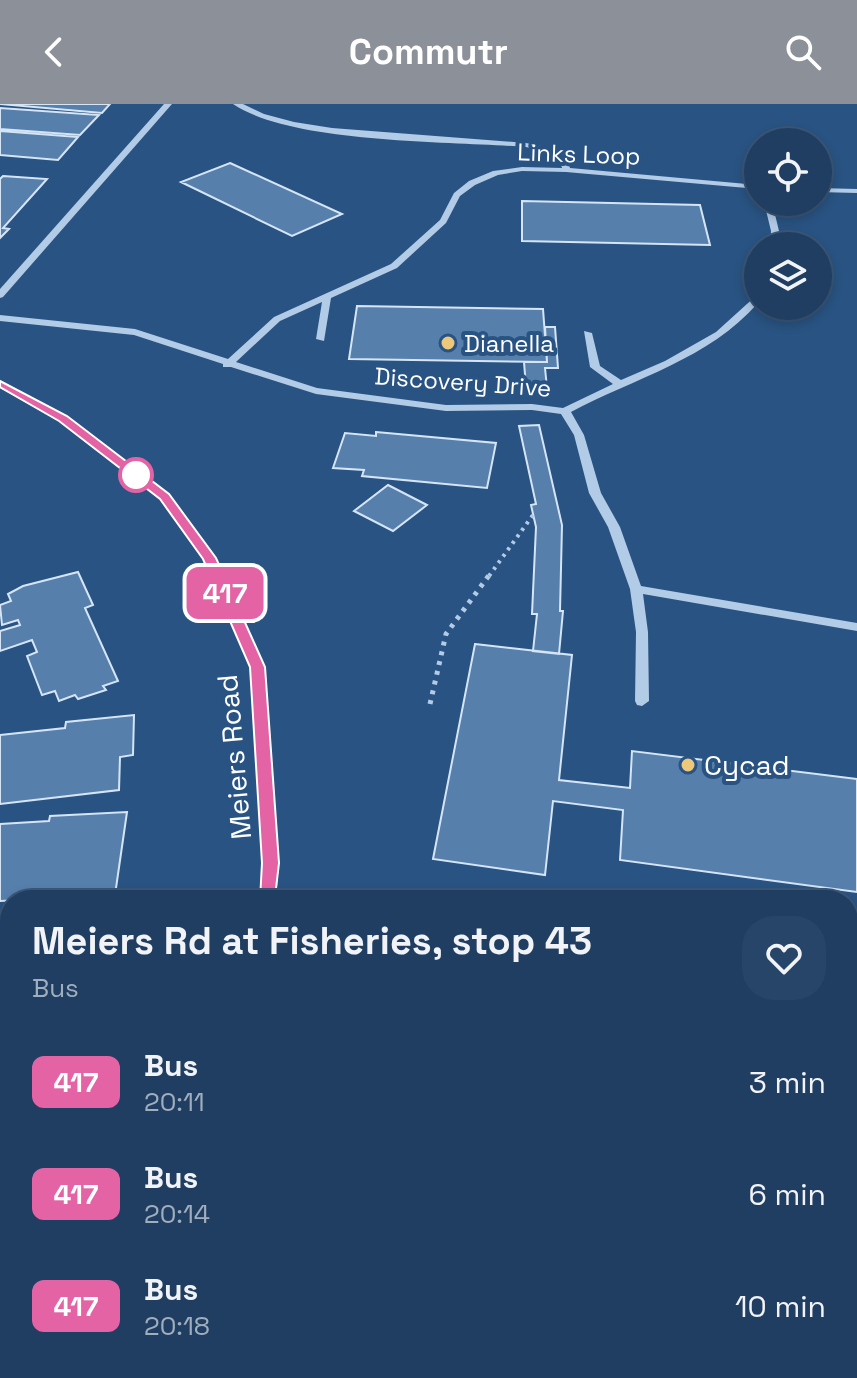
<!DOCTYPE html>
<html lang="en">
<head>
<meta charset="utf-8">
<style>
	body { margin:0; font-family:"Space Grotesk",sans-serif; background:#274568; color:#f1f3f6; height:100vh; display:flex; flex-direction:column; font-size:30px; white-space:nowrap }
	* { box-sizing:border-box; margin:0 }
	p { font-size:26px; color:#a1aebe }
	.icon { flex:none; width:44px; height:44px; fill:none; stroke:currentColor; stroke-width:2; stroke-linecap:round; stroke-linejoin:round }
	.map { position:relative; flex:1; overflow:hidden }
	.drawer { position:absolute; left:0px; top:786px; width:858px; height:488px; display:flex; flex-direction:column; background:#1f3e62; border-radius:32px 32px 0 0; box-shadow:0 4px 12px #0003,0 0 0 2px #3c5777 }
	.drawer>* { flex:none }
	.badge { padding:0 16px; border-radius:12px; font-size:28px; line-height:52px }
	.controls { position:absolute; left:744px; top:24px; display:grid; gap:16px }
	.controls a { display:grid; place-items:center; width:88px; height:88px; border-radius:50%; background:#1f3e62; box-shadow:0 4px 12px #0003,0 0 0 2px #3c5777; font-size:40px }
	.map>.badge { position:absolute; translate:-50% -50%; box-shadow:0 0 0 4px #fff }
	.round { display:grid; place-items:center; flex:none; width:84px; height:84px; border-radius:32px; background:#274568 }
	.headline { display:flex; align-items:center; justify-content:space-between; height:136px; padding:0 32px }
	h1 { font-size:38px; font-weight:700; line-height:60px }
	ul { padding:0; list-style:none }
	li { display:flex; align-items:center; gap:24px; height:112px; padding:0 32px }
	li div { flex:1 }
	li b { display:block; font-size:30px }
	li em { font-style:normal }
	li .badge { min-width:88px; font-weight:700; text-align:center }
	header { display:flex; justify-content:space-between; align-items:center; height:104px; padding:0 32px; background:#8c9099; color:#fff; font-size:36px; font-weight:700 }
	.map>svg:first-child { display:block }
	.building { fill:#567fac; stroke:#d5e5f5; stroke-width:2 }
	.lines { fill:none; stroke-linecap:round; stroke-linejoin:round }
	.path-far1 { stroke:#b2cbe6; stroke-width:4; stroke-dasharray:3 5; stroke-linecap:butt }
	.path { stroke:#b2cbe6; stroke-width:5; stroke-dasharray:4 6; stroke-linecap:butt }
	.minor { fill:#b2cbe6; fill-rule:evenodd }
	.line { fill:#e463a4; stroke:#fff; stroke-width:2 }
	.poi-dot { fill:#edc87a; stroke:#295382; stroke-width:3 }
	.stop-dot { fill:#fff; stroke:#e463a4; stroke-width:4 }
	.labels { text-anchor:middle; dominant-baseline:central; stroke-width:8; stroke-linejoin:round; paint-order:stroke }
	.far-street-label { font-size:24px; fill:#fff; stroke:#295382 }
	.far-poi-label { font-size:24px; fill:#fff; stroke:#295382; text-anchor:start }
	.street-label { font-size:28px; fill:#fff; stroke:#295382 }
	.poi-label { font-size:28px; fill:#fff; stroke:#295382; text-anchor:start }
</style>
</head>
<body>
<header><svg class="icon" aria-label="back" viewBox="0 0 24 24"><path d="M15 5l-7 7 7 7"/></svg>Commutr<svg class="icon" aria-label="search" viewBox="0 0 24 24"><circle cx="10" cy="10" r="6"/><path d="M15 15l6 6"/></svg></header>
<div class="map">
<svg width="857" height="1274" viewBox="0 0 857 1274">
	<rect width="100%" height="100%" fill="#295382"/>
	<!-- building -->
	<path class="building" d="M0,0H110L102,9Z
		M0,4L99,11L80,31L0,25Z
		M0,27L78,33L58,56L0,51Z
		M230,59L342,110L292,132L181,78Z
		M3,72L47,75L3,124L9,125L0,134V75Z
		M522,97L700,101L710,141L522,137Z
		M357,202L543,205L547,258L349,255Z
		M545,223H555L558,264H545L547,284L526,283L524,258H547Z
		M539,321L562,421L560,507H563L559,550L533,547L537,510H532L536,423L531,401L536,400L519,322Z
		M376,328L496,339L487,384L362,372L364,366L333,364L345,329L376,332Z
		M388,381L427,401L393,427L354,407Z
		M78,468L93,501L85,504L118,577L103,582L106,586L78,595L75,591L59,597L55,587L42,591L27,552L37,548L32,536L0,547V527L20,521L18,516L2,521L0,501L11,497L8,490L23,482Z
		M475,540L572,551L559,676L630,684L632,647L857,675V788L620,756L623,706L553,697L545,771L433,755Z
		M134,611L133,651L120,653L119,686L0,700V631L65,624L66,618Z
		M127,708L115,791L0,797V720L49,717L50,712Z
		M10,866V988L0,989V867Z
		M616,1264H687V1274H667Z"/>
	<g class="lines">
		<!-- path-far1 -->
		<path class="path-far1" d="M489,472L533,411"/>
		<!-- path -->
		<path class="path" d="M430,600L446,530L490,470
			M354,791V796"/>
		<!-- minor -->
		<path class="minor" d="M164,0H172L3,193L0,194V185Z
			M233,0H243L264,10L294,18L332,24L526,39L551,44L567,54L570,64L758,81V85L566,68L522,67L498,71L475,81L460,92L446,119L397,164L331,194L324,237L316,235L322,198L280,217L236,258L317,284L446,301L532,300L563,304L613,280L590,263L584,227L592,229L600,262L621,276L665,257L716,228L758,190V199C709,255 635,274 571,308L584,331L601,389L620,423L641,482L857,519V527L643,490L648,528L649,597L642,602L637,601L635,597L636,528L630,485L608,423L589,389L574,331L561,310L532,306L446,307L316,290L231,263H223V260L134,231L0,217V211L135,225L228,255L274,213L391,160L440,116L454,89L469,77L493,67L522,63L562,64L560,57L545,48L526,43C452,37 292,40 233,0Z
			M818,84L857,85V89L818,88Z
			M764,98H772L779,127L778,142H770L771,127Z
			M0,277L67,313L169,390L215,454L265,563L279,759L276,796H260L263,759L251,563L203,455L161,396L59,317L0,284Z
			M0,1192H10V1212H0Z
			M232,1264H252L251,1274H231Z"/>
	</g>
	<!-- line -->
	<path class="line" d="M0,277L67,312L169,390L216,454L265,563L279,759L274,801H262L260,796L262,759L250,563L203,455L160,395L59,317L0,283Z"/>
	<!-- markers -->
	<g class="poi-dot">
		<circle cx="448" cy="239" r="8"/>
		<circle cx="688" cy="661" r="8"/>
	</g>
	<circle class="stop-dot" cx="136" cy="371" r="16"/>
	<g class="labels">
		<!-- far-street labels -->
		<g class="far-street-label">
			<text transform="translate(579 50) rotate(2)">Links Loop</text>
			<text transform="translate(463 278) rotate(4)">Discovery Drive</text>
		</g>
		<!-- far-poi labels -->
		<g class="far-poi-label">
			<text x="464" y="239">Dianella</text>
		</g>
		<!-- street labels -->
		<g class="street-label">
			<text transform="translate(234 653) rotate(-95)">Meiers Road</text>
		</g>
		<!-- poi labels -->
		<g class="poi-label">
			<text x="704" y="661">Cycad</text>
		</g>
	</g>
</svg>
<div class="controls">
<a><svg class="icon" aria-label="locate" viewBox="0 0 24 24"><circle cx="12" cy="12" r="6"/><path d="M12 2v4M12 18v4M2 12h4M18 12h4"/></svg></a>
<a><svg class="icon" aria-label="layers" viewBox="0 0 24 24"><path d="M12 4l9 5-9 5-9-5zM3 14l9 5 9-5"/></svg></a>
</div>
<b class="badge" style="left:225px;top:489px;background:#e463a4;color:#fff">417</b>
<section class="drawer">
<div class="headline"><div><h1>Meiers Rd at Fisheries, stop 43</h1><p>Bus</p></div><a class="round"><svg class="icon" aria-label="heart" viewBox="0 0 24 24"><path d="M12 20l-8-8c-3-5 5-10 8-4 3-6 11-1 8 4z"/></svg></a></div>
<ul>
<li><span class="badge" style="background:#e463a4;color:#fff">417</span><div><b>Bus</b><p>20:11</p></div><em>3 min</em></li>
<li><span class="badge" style="background:#e463a4;color:#fff">417</span><div><b>Bus</b><p>20:14</p></div><em>6 min</em></li>
<li><span class="badge" style="background:#e463a4;color:#fff">417</span><div><b>Bus</b><p>20:18</p></div><em>10 min</em></li>
</ul>
</section>
</div>
</body>
</html>
